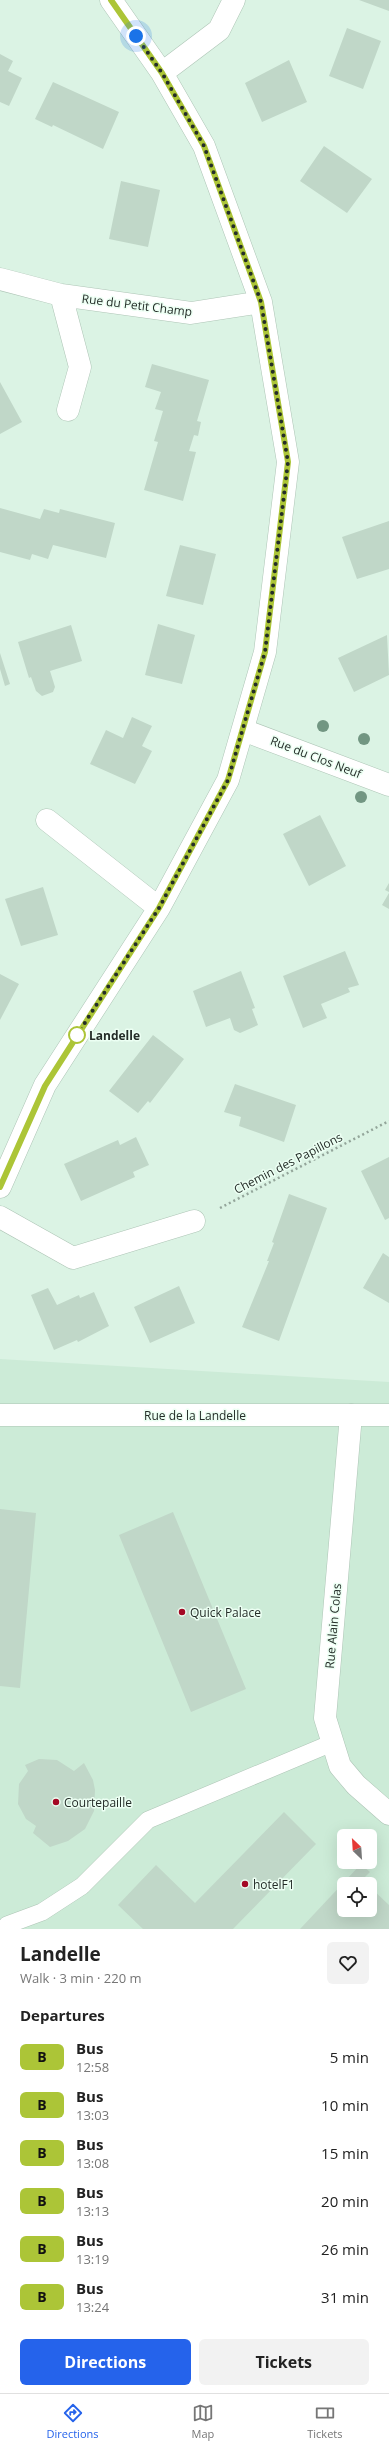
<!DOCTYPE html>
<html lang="en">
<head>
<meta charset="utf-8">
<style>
	body { margin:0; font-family:"Open Sans",sans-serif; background:#f2f2f2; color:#222; height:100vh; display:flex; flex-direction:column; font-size:15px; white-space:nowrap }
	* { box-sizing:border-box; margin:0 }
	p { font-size:13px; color:#767676 }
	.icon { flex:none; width:22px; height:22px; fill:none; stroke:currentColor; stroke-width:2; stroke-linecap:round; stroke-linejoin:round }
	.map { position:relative; height:1929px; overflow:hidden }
	.side { display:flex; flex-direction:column; background:#fff; flex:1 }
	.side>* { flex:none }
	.badge { padding:0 8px; border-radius:6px; font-size:14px; line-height:26px }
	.needle { width:26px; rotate:335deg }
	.controls { position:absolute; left:337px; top:1829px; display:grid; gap:8px }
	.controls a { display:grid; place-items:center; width:40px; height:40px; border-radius:6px; background:#fff; box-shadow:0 4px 16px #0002; font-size:20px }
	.you { position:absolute; width:20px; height:20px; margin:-10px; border:3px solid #fff; border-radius:50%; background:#1a73e8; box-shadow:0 0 0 6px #1a73e833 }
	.map>.badge { position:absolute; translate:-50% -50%; box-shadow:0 0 0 2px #fff }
	h2 { padding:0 20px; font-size:15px; line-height:36px }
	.round { display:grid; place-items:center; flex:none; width:42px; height:42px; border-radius:6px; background:#f2f2f2 }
	.overview { display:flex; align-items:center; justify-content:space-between; height:68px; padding:0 20px }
	h1 { font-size:19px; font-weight:700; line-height:30px }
	.button { display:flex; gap:8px; margin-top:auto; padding:8px 20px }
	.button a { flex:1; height:46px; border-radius:6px; background:#2563eb; color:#fff; font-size:16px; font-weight:700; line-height:46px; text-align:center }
	.button a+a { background:#f2f2f2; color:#222 }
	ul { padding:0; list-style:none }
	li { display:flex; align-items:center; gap:12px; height:48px; padding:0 20px }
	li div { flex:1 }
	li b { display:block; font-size:15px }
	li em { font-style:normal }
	li .badge { min-width:44px; font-weight:700; text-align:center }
	.dock { display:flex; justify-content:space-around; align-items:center; height:56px; border-top:1px solid #e0e0e0; background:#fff; font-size:11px; color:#767676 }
	.dock a { display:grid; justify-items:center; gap:2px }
	.dock .on { color:#2563eb }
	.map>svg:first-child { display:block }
	.built { fill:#ccebd7; fill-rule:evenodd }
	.building { fill:#c0d7c8 }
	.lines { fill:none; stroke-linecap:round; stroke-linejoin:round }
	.lane-casing { stroke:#aec5b6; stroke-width:18 }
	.street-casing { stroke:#aec5b6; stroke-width:23 }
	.secondary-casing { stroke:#aec5b6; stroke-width:23 }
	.path { stroke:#93a59a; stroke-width:2.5; stroke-dasharray:2 3; stroke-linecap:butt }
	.lane { stroke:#fff; stroke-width:17 }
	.street { stroke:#fff; stroke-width:22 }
	.secondary { stroke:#fff; stroke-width:22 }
	.tree { fill:#729682 }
	.line-casing { stroke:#fff; stroke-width:9 }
	.line { stroke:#acc537; stroke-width:6 }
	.walk { stroke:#242d28; stroke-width:4; stroke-dasharray:0 7.2 }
	.stop-dot { fill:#fff; stroke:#acc537; stroke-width:2 }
	.poi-dot { fill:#a40824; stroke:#ecfff3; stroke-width:1.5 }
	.labels { text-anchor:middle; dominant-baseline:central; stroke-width:3; stroke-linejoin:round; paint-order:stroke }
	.street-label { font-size:12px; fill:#242d28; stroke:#ecfff3 }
	.stop-label { font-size:12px; font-weight:bold; fill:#242d28; stroke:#ecfff3; text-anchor:start }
	.poi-label { font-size:12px; fill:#242d28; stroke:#ecfff3; text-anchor:start }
</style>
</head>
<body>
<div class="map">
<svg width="389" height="1929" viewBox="0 0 389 1929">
	<rect width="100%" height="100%" fill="#dbf3e4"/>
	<!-- built -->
	<path class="built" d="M0,1359L389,1382V1929H0ZM344,1836H370V1862H344ZM344,1884H370V1910H344Z"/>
	<!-- building -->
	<path class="building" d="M359,0H389V11Z
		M347,28L381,41L363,89L329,76Z
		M0,54L13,61L8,71L22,78L9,106L0,102Z
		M289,60L307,102L262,122L245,83Z
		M53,82L119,112L103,149L53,125L52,127L35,119Z
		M324,146L372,179L347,213L300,181Z
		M121,181L160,190L148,247L109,239Z
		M152,364L209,380L197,421L201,422L198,436L194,435L189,451L196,452L183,501L144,490L158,442L154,441L163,411L155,409L161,392L145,387Z
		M0,382L22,422L0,434Z
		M0,508L40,519L44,509L59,513L60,509L115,523L106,558L53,545L48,559L32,554L30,560L0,552Z
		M389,521V569L357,579L342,537Z
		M180,545L216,554L203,605L166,596Z
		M158,624L195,635L182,684L145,675Z
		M71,625L82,661L50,671L55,687L53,692L42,696L36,691L31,677L29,678L18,642Z
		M387,635L389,675L354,692L338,658Z
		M0,653L10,684L5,686L0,669Z
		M132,717L152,726L142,746L152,751L135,784L90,764L106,730L123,738Z
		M320,815L346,866L309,886L283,834Z
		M389,883V892L385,890Z
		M43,887L58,935L21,946L5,899Z
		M389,893V909L382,905Z
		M345,951L359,985L348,988L350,992L321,1004L327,1018L303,1028L283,976Z
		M241,971L255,1008L252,1009L258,1025L240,1033L234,1030L230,1018L206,1027L193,991Z
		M0,974L19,984L0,1020Z
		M153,1035L184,1059L150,1103L148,1101L138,1113L109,1091Z
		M235,1084L296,1105L284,1142L239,1126L241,1117L224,1112Z
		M136,1137L149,1165L133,1172L135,1177L81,1201L64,1164L118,1140L120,1145Z
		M389,1157V1218L385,1220L361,1171Z
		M289,1194L327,1208L279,1341L242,1327L269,1261H267L274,1243L272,1242Z
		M383,1253L389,1257V1303L363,1288Z
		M179,1286L195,1323L150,1343L134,1307Z
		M48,1288L57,1305L79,1295L80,1298L94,1292L109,1326L78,1342L77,1340L54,1350L31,1295Z
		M0,1509L36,1513L20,1688L0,1686Z
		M173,1512L246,1689L191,1712L119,1535Z
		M39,1759L57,1760L74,1771L84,1763L93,1780L95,1790L94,1811L85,1829L68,1841L50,1847L33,1833L36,1826L26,1819L18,1804L19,1784L28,1771L25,1765Z
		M284,1812L316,1844L233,1929H143L118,1905L156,1865L195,1903Z
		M361,1864L370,1872L362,1880L366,1884H344V1910H370V1887L389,1905V1929H300Z"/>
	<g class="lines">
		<defs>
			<path id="lane" d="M7,1925L42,1912L82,1886L148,1820L332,1743"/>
			<path id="street" d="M162,73L219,30L234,0
				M0,279L61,295L191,313L261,302
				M61,295L80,367L68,410
				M243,730L389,785
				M47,820L159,908
				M0,1187L45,1085L159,908L228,780L265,652L288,462L261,302L204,146L162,73L111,0
				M0,1217L73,1258L194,1221
				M351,1415L325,1718L340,1766L356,1785L389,1814"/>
			<path id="secondary" d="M0,1415H389"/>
		</defs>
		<!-- lane casing -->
		<use href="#lane" class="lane-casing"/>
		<!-- street casing -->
		<use href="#street" class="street-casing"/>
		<!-- secondary casing -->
		<use href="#secondary" class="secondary-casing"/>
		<!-- path -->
		<path class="path" d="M220,1208L389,1121"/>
		<!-- lane -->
		<use href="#lane" class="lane"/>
		<!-- street -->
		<use href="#street" class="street"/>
		<!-- secondary -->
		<use href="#secondary" class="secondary"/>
	</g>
	<!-- trees -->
	<g class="tree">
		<circle cx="323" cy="726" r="6"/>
		<circle cx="364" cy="739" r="6"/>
		<circle cx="361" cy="797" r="6"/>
	</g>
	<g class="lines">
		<defs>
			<path id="line" d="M0,1187L45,1086L159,908L228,780L265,652L288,462L261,302L204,146L162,73L111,0"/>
		</defs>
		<!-- line casing -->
		<use href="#line" class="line-casing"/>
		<!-- line -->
		<use href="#line" class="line"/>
		<!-- walk -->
		<path class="walk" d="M77,1035L159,908L228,780L265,652L288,462L261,302L204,146L162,73L136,36"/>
	</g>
	<!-- markers -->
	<circle class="stop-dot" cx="77" cy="1035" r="8"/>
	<g class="poi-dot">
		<circle cx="182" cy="1612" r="4"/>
		<circle cx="56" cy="1802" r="4"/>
		<circle cx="245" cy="1884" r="4"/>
	</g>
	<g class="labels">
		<!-- street labels -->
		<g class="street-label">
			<text transform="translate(137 305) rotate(7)">Rue du Petit Champ</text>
			<text transform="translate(316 757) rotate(21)">Rue du Clos Neuf</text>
			<text transform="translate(288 1163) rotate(-27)">Chemin des Papillons</text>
			<text x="195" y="1415">Rue de la Landelle</text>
			<text transform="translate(333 1626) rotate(-85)">Rue Alain Colas</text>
		</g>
		<!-- stop labels -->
		<g class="stop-label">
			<text x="89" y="1035">Landelle</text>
		</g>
		<!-- poi labels -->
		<g class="poi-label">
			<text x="190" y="1612">Quick Palace</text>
			<text x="64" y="1802">Courtepaille</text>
			<text x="253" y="1884">hotelF1</text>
		</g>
	</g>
</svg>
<div class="controls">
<a><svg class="needle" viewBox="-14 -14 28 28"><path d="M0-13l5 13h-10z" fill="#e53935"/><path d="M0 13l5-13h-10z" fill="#767676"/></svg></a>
<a><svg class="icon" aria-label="locate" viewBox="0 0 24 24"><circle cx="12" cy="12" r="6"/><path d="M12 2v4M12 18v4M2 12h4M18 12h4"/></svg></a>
</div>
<div class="you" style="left:136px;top:36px"></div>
</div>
<section class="side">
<div class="overview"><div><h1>Landelle</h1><p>Walk · 3 min · 220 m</p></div><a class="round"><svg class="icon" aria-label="heart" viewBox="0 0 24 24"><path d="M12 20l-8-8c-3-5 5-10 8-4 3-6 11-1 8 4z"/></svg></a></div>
<h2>Departures</h2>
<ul>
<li><span class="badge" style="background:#acc537;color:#111">B</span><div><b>Bus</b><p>12:58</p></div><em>5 min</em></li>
<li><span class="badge" style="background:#acc537;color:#111">B</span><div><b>Bus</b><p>13:03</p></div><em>10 min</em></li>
<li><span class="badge" style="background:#acc537;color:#111">B</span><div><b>Bus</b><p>13:08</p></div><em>15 min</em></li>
<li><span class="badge" style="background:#acc537;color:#111">B</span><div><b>Bus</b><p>13:13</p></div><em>20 min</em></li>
<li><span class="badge" style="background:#acc537;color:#111">B</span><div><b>Bus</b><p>13:19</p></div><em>26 min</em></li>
<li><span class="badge" style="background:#acc537;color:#111">B</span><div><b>Bus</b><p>13:24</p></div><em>31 min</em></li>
</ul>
<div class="button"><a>Directions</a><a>Tickets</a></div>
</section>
<nav class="dock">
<a class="on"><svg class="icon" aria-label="directions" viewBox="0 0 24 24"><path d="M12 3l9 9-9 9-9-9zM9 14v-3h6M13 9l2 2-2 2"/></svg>Directions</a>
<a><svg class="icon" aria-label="map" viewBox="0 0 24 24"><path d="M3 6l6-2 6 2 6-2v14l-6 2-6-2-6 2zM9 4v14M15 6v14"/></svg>Map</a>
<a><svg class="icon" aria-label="tickets" viewBox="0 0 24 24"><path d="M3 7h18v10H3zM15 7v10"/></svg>Tickets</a>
</nav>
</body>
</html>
